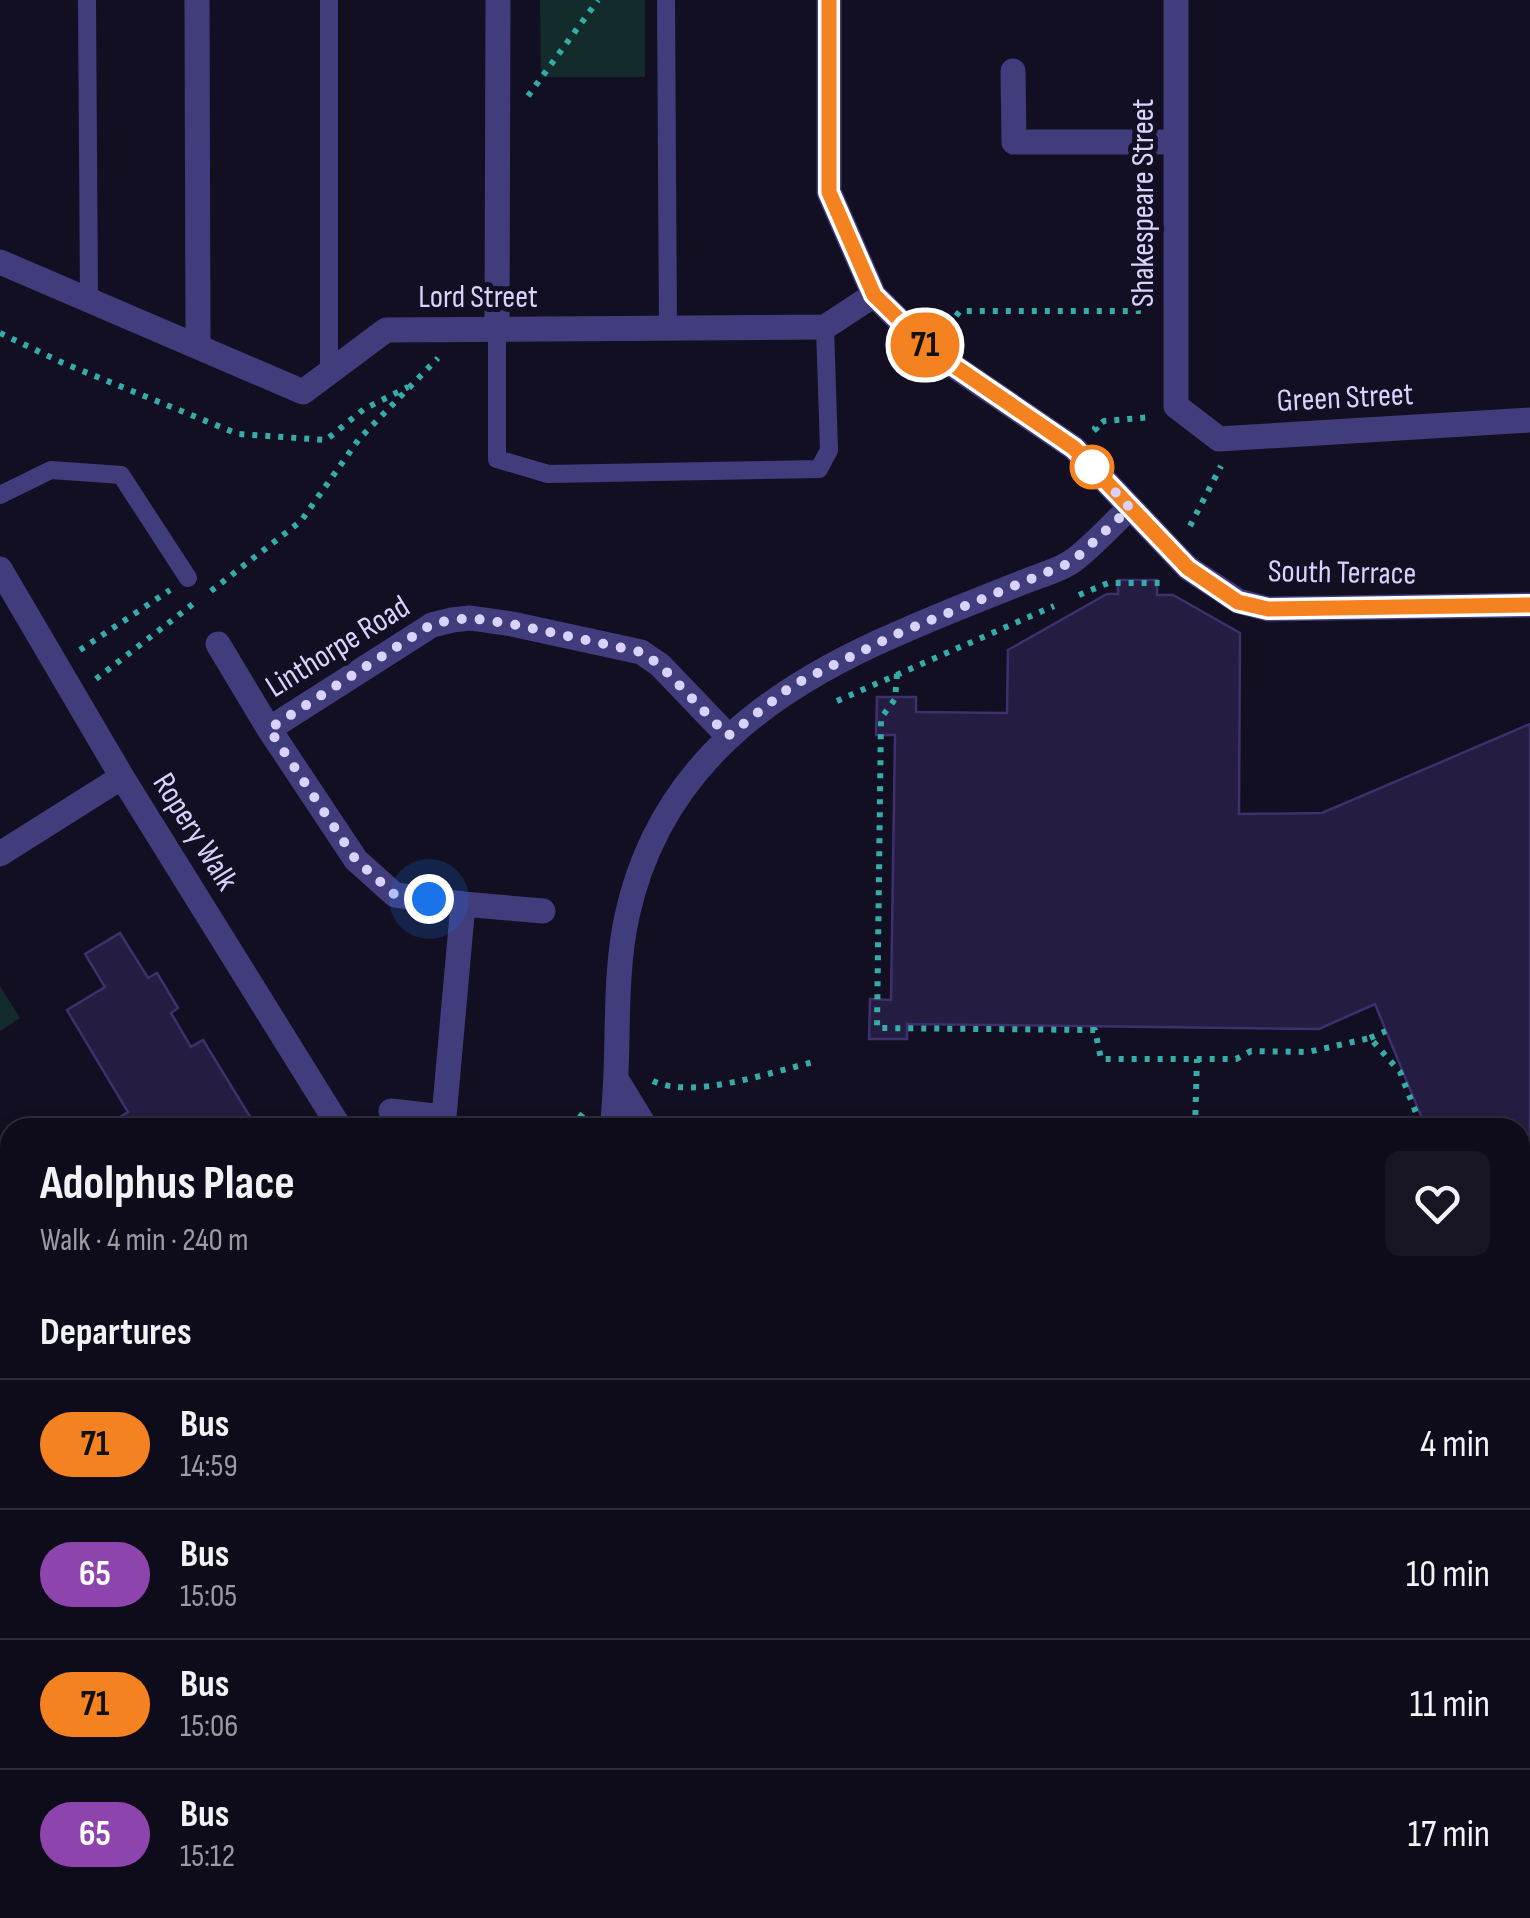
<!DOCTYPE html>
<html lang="en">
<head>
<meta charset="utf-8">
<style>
	body { margin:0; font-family:"Sofia Sans Condensed",sans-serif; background:#171423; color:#f1f3f6; height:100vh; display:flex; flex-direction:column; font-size:38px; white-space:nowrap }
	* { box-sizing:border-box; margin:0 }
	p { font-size:32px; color:#9b9ba2 }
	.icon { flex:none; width:55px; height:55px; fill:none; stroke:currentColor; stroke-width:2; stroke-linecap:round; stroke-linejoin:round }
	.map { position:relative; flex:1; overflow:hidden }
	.details { position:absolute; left:0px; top:1118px; width:1530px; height:802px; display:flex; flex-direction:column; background:#0e0b1a; border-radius:30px 30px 0 0; box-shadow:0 5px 15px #0003,0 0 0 2px #2e2b39 }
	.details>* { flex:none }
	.badge { padding:0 20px; border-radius:32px; font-size:35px; line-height:65px }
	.you { position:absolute; width:50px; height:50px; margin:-25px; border:8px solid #fff; border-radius:50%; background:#1a73e8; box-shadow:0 0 0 15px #1a73e833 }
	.map>.badge { position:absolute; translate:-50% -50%; box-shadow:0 0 0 5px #fff }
	h2 { padding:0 40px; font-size:38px; line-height:90px }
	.round { display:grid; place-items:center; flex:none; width:105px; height:105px; border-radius:15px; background:#171423 }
	.summary { display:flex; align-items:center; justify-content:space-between; height:170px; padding:0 40px }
	h1 { font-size:48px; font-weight:700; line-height:75px }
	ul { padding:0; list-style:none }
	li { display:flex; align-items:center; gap:30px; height:130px; padding:0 40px; border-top:2px solid #2e2b39 }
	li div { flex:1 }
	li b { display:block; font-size:38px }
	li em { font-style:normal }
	li .badge { min-width:110px; font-weight:700; text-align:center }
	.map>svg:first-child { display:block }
	.green { fill:#132b2b }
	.water { fill:#112344 }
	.building { fill:#251c41; stroke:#3d306c; stroke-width:2.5 }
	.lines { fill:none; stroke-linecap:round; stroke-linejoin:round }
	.path { stroke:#36aca8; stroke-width:6; stroke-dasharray:5 8; stroke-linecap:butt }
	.service { stroke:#413d7d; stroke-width:18 }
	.minor { stroke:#413d7d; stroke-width:25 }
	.primary { stroke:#c161f5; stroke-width:25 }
	.line-casing { stroke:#fff; stroke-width:22 }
	.line { stroke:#f58220; stroke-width:15 }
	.walk { stroke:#d8d2fc; stroke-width:10; stroke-dasharray:0 18 }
	.stop-dot { fill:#fff; stroke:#f58220; stroke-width:5 }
	.labels { text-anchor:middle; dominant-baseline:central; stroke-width:10; stroke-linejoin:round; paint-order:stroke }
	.street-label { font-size:32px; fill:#d8d2fc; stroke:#130f22 }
</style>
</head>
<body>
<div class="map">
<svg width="1530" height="1918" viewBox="0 0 1530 1918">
	<rect width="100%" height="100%" fill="#130f22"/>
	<!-- green -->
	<path class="green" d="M540,0H645V77H541Z
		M0,986L20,1018L0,1031Z"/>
	<!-- water -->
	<path class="water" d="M1530,1653V1918H873L893,1910H1520V1657Z"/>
	<!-- building -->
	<path class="building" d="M1118,580H1157V595H1173L1240,633L1239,814L1322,813L1530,724V1194L1520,1199V1128H1426L1375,1004L1319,1029L907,1024V1039H869L870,999L891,1000L895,735H876L877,697H916V712L1007,713L1008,650L1107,594H1118Z
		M120,933L148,978L157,973L178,1008L171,1013L191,1047L203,1040L257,1128H102L128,1112L67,1010L105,987L85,954Z
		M10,1184V1287L7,1289L0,1277V1190Z"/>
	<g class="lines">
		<!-- path -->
		<path class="path" d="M528,96L598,0
			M948,326L960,311H1148
			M0,333L63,363L238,434L326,440L364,409L408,387
			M1098,431L1095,428L1104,421L1152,417
			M1190,526L1221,466
			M211,591L301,521L359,439L438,358
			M1079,595L1108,583H1164
			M80,650L170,590
			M897,674L895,699L881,718L877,1028L1095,1030L1101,1059H1236L1251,1051L1308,1052L1370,1038L1400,1072L1422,1128
			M96,679L193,604
			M837,701L1054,606
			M1370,1038L1386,1031
			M653,1081C694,1100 770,1072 814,1062
			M572,1128L583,1113
			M1195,1128L1197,1059
			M1520,1334L1530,1330
			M0,1832L10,1829"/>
		<!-- service -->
		<path class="service" d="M87,0L89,300
			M329,0V372
			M666,0L668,328
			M497,329V459L548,474L819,469L829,450L825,327
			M0,495L51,470L121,475L188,578
			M0,1351L10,1384
			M1520,1461L1530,1456
			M604,1918L623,1910"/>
		<!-- minor -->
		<path class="minor" d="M197,0L198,347
			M829,0V192L874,295L927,348L1074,448L1188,568L1238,601L1268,609L1530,605
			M1176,0V406L1219,439L1530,420
			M1013,71L1014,142H1176
			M0,262L303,392L386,330L825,327L874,295
			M497,329L498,0
			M0,569L122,777L340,1128
			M218,644L269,729
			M0,854L122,777
			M463,904L543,911
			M618,1082L646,1128
			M391,1111L443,1117
			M443,1128L463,904L395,895L356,860L269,729L432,625L452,620L470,618L512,624L641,652L660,665L728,736
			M612,1128C621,1058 612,985 627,916C659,769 768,689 899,633C941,614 983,598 1026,581C1041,575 1061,570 1074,560C1094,545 1111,525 1130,508
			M0,1328L10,1327
			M0,1655L10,1652"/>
		<!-- primary -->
		<path class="primary" d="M1520,1259L1530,1255
			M0,1782L10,1779"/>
	</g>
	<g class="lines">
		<defs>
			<path id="line" d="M829,0V192L874,295L928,348L1074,448L1188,568L1238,602L1268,609L1530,605"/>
		</defs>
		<!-- line casing -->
		<use href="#line" class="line-casing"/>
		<!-- line -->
		<use href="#line" class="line"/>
		<!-- walk -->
		<path class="walk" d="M429,899L395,895L356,860L269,729L432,624L452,620L470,618L512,624L641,652L660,665L728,736L793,685L897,634L1072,562L1130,508L1092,467"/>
	</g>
	<!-- markers -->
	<circle class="stop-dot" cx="1092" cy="467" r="20"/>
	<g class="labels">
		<!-- street labels -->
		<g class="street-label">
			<text transform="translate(1143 203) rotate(-90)">Shakespeare Street</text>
			<text x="478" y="297">Lord Street</text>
			<text transform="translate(1345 398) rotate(-3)">Green Street</text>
			<text transform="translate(1342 573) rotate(1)">South Terrace</text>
			<text transform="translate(338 647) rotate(-32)">Linthorpe Road</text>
			<text transform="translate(195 832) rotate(58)">Ropery Walk</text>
		</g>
	</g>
</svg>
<div class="you" style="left:429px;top:899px"></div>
<b class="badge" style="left:925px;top:345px;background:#f58220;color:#111">71</b>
<section class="details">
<div class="summary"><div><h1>Adolphus Place</h1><p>Walk · 4 min · 240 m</p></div><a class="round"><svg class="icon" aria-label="heart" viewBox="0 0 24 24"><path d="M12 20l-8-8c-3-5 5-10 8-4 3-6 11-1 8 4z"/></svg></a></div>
<h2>Departures</h2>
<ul>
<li><span class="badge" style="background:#f58220;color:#111">71</span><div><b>Bus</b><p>14:59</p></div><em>4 min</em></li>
<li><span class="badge" style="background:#8e44ad;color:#fff">65</span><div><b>Bus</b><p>15:05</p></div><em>10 min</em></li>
<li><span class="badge" style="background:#f58220;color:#111">71</span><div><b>Bus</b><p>15:06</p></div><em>11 min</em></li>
<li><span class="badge" style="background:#8e44ad;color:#fff">65</span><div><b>Bus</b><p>15:12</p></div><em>17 min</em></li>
</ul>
</section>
</div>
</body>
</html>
